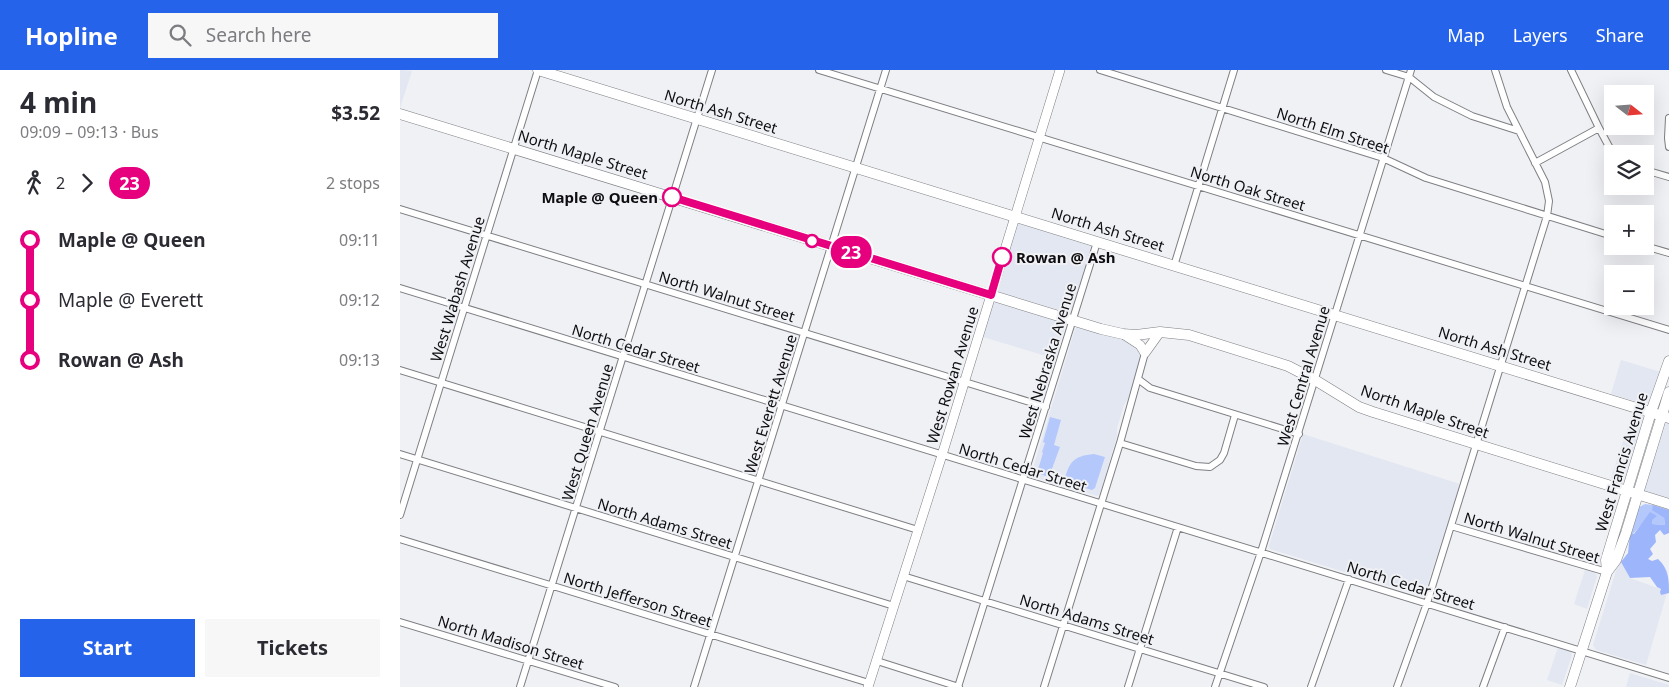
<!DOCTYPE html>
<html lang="en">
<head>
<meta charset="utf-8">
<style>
	body { margin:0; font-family:"Noto Sans",sans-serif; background:#f7f7f7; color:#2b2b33; height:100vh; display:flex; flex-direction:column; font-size:19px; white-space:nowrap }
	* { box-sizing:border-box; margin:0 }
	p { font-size:16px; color:#7c7c81 }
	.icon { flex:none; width:28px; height:28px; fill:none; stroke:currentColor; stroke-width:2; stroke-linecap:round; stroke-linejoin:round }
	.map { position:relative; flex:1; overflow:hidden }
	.details { display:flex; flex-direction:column; background:#fff; width:400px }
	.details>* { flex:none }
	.badge { padding:0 10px; border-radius:16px; font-size:18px; line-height:32px }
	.needle { width:32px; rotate:107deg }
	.tools { position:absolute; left:1204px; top:15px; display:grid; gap:10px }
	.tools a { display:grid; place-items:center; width:50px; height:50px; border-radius:0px; background:#fff; box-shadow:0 5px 20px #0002; font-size:25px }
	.map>.badge { position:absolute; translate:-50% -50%; box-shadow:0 0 0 2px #fff }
	.legs { display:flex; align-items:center; gap:8px; height:55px; padding:0 20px; font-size:16px }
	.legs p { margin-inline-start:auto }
	.headline { display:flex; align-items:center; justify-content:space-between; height:85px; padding:0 20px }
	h1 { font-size:28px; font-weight:700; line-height:38px }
	.primary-button { display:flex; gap:10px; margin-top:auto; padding:10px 20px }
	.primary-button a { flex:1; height:58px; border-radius:0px; background:#2563eb; color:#fff; font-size:20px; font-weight:700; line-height:58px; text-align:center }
	.primary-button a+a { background:#f7f7f7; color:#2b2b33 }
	ul { padding:0 20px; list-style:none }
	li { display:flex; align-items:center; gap:18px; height:60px; font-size:19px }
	li i { display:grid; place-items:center; width:8px; height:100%; margin:0 6px; background:currentColor }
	li i::after { content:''; width:12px; height:12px; margin:-6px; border:4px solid; border-radius:50%; background:#fff }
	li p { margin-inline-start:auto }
	li:first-child i { background:linear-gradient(#0000 50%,currentColor 0) }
	li:last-child i { background:linear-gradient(currentColor 50%,#0000 0) }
	header { display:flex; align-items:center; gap:30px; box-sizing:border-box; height:70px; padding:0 25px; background:#2563eb; color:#fff }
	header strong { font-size:24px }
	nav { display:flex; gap:28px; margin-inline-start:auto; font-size:18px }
	.search { width:350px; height:45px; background:#f7f7f7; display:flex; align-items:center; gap:12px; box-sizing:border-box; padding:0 18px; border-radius:0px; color:#7c7c81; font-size:19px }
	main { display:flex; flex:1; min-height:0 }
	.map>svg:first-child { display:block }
	.built { fill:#e3e7f2 }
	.green { fill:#b4c8fc }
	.forest { fill:#9db6fb }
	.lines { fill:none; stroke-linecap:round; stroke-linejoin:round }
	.street-casing { stroke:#7d7f82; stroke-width:8 }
	.secondary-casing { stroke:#7d7f82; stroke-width:10 }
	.primary-casing { stroke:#7d7f82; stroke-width:11 }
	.street { stroke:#fff; stroke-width:6 }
	.secondary { stroke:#fff; stroke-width:9 }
	.primary { stroke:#fff; stroke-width:10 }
	.line-1-casing { stroke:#fff; stroke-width:11 }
	.line-1 { stroke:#e6007e; stroke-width:8 }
	.stop-1-dot { fill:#fff; stroke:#e6007e; stroke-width:2.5 }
	.labels { text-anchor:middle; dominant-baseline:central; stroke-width:4; stroke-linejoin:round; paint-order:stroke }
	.street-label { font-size:15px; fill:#0e0e10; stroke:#f0f1f5 }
	.stop-label { font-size:15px; font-weight:bold; fill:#0e0e10; stroke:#f0f1f5; text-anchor:end }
</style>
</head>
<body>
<header>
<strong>Hopline</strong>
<div class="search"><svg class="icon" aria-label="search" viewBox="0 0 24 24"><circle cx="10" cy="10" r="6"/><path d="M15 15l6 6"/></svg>Search here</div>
<nav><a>Map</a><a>Layers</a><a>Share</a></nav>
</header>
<main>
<section class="details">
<div class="headline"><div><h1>4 min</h1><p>09:09 – 09:13 · Bus</p></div><b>$3.52</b></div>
<div class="legs"><svg class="icon" aria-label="walk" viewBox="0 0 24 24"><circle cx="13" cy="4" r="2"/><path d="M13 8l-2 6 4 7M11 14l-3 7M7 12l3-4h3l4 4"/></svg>2<svg class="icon" aria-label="forward" viewBox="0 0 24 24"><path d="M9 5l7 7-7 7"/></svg><b class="badge" style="background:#e6007e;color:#fff">23</b><p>2 stops</p></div>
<ul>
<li><i style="color:#e6007e"></i><b>Maple @ Queen</b><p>09:11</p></li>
<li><i style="color:#e6007e"></i><span>Maple @ Everett</span><p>09:12</p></li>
<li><i style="color:#e6007e"></i><b>Rowan @ Ash</b><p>09:13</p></li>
</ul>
<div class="primary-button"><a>Start</a><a>Tickets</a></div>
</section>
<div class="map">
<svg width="1269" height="617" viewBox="0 0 1269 617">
	<rect width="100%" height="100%" fill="#f0f1f5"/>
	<!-- built -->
	<path class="built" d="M0,0L12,1L0,38Z
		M620,153L691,176L672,241L670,243L599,223L597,219L617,155Z
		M596,231L666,253L656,289L583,267L593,234Z
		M678,256L739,275L742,285L728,329L724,335L717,358V366L700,424L697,426L633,407L631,405L675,259Z
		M1221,290L1261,302L1251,332L1248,333L1244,334L1211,324Z
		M1233,341L1246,346L1225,412L1211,408Z
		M1264,352L1269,353V429L1244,421Z
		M903,364L1060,414L1024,526H1022L870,479L869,476Z
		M1219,491L1221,492L1230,508L1266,521L1267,523L1246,595L1196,580L1193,575Z
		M1185,500L1194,502L1197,506L1187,539L1174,534Z
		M1158,577L1170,581L1172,585L1162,615L1147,610Z
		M1230,603L1269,615V617H1226Z"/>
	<!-- green -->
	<path class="green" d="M650,347L661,350L654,375L660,377L649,407L637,403L643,383L642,382L645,373L643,372Z
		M694,384L705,387L695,418L692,420L664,412C669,392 673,386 694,384Z
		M1245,434L1253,435V440L1264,448L1265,455L1252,454L1253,449H1246L1233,464H1230L1239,437Z"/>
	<!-- forest -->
	<path class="forest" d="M1253,435L1269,440V463L1264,465L1260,460L1255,465L1256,472L1250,479L1253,484L1248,489L1252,491L1258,489C1269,499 1269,510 1269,523L1261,525L1260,522L1261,519L1257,517L1250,507L1230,508L1221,492L1228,483L1230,464H1234L1250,442L1257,446L1253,449L1252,454L1265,455L1264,448L1252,440Z"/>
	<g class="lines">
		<defs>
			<path id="street" d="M419,0L1269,260
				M700,0L983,88L1026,108L1212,166
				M986,0L1009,7L1034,27L1072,46L1119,61
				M1171,0L1199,58
				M1269,48L1268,68L1269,77
				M1135,93L1199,58L1213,84
				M1245,100L1269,107
				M0,139L646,337
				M1245,176L1269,183
				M774,196L834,0
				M0,218L1269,608
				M0,300L518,460
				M738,309L750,318L899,364
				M720,373L796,396L810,397L820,390L824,383L835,345
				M0,384L494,536
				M0,445L138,0
				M1051,456L1207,502
				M0,469L469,613
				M503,506L864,617
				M0,552L215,617
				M477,591L559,617
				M120,617L312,0
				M294,617L486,0
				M558,617L697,172
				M644,617L720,373L745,283
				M728,617L778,457
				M815,617L861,482L1011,0
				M911,617L949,509
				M997,617L1027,533L1147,146L1149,131L1145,112L1107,37L1095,0
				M1083,617L1105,557"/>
			<path id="secondary" d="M723,264L740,275L745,283
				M745,283L760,262
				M468,617L542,385L660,0"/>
			<path id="primary" d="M138,0L1269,348
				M0,44L701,259L723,264L736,265L760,262L789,265L888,296L915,310L959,337L973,342L1269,434
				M1207,502L1206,490L1251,342L1269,291
				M1170,617L1207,502L1216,490L1226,463L1269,322"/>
		</defs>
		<!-- street casing -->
		<use href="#street" class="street-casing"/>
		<!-- secondary casing -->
		<use href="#secondary" class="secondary-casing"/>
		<!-- primary casing -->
		<use href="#primary" class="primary-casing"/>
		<!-- street -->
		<use href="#street" class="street"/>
		<!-- secondary -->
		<use href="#secondary" class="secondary"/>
		<!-- primary -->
		<use href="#primary" class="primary"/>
	</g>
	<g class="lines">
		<defs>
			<path id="line-1" d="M272,127L591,225L602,187"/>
		</defs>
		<!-- line-1 casing -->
		<use href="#line-1" class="line-1-casing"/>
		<!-- line-1 -->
		<use href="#line-1" class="line-1"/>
	</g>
	<!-- markers -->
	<g class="stop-1-dot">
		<circle cx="272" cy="127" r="9"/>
		<circle cx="412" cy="171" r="6"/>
		<circle cx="602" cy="187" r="9"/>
	</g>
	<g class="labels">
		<!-- street labels -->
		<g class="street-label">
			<text transform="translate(321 41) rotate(17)">North Ash Street</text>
			<text transform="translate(933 60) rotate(18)">North Elm Street</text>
			<text transform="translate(183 84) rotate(17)">North Maple Street</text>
			<text transform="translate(848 118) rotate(17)">North Oak Street</text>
			<text transform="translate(708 159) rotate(17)">North Ash Street</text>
			<text transform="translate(57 219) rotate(-73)">West Wabash Avenue</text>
			<text transform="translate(327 226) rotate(17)">North Walnut Street</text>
			<text transform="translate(236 278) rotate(17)">North Cedar Street</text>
			<text transform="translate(1095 278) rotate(17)">North Ash Street</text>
			<text transform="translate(647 291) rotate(-73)">West Nebraska Avenue</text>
			<text transform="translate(552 305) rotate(-73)">West Rowan Avenue</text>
			<text transform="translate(903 306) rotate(-73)">West Central Avenue</text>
			<text transform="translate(370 334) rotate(-73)">West Everett Avenue</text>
			<text transform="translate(1025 341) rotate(19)">North Maple Street</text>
			<text transform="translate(187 362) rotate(-73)">West Queen Avenue</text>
			<text transform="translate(1221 392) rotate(-73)">West Francis Avenue</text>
			<text transform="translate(623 397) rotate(17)">North Cedar Street</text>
			<text transform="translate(265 453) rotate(17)">North Adams Street</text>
			<text transform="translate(1132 467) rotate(17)">North Walnut Street</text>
			<text transform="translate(1011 515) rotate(17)">North Cedar Street</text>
			<text transform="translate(238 529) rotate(17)">North Jefferson Street</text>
			<text transform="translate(687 549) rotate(17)">North Adams Street</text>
			<text transform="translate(111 572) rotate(17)">North Madison Street</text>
		</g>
		<!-- stop labels -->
		<g class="stop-label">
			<text x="258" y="127">Maple @ Queen</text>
			<text x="616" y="187" text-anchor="start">Rowan @ Ash</text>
		</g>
	</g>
</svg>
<div class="tools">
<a><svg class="needle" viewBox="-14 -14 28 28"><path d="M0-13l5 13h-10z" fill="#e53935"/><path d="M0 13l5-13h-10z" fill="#7c7c81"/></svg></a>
<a><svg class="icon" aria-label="layers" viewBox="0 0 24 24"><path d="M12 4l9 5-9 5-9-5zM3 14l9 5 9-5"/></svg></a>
<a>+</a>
<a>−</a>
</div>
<b class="badge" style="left:451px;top:182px;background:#e6007e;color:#fff">23</b>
</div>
</main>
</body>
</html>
